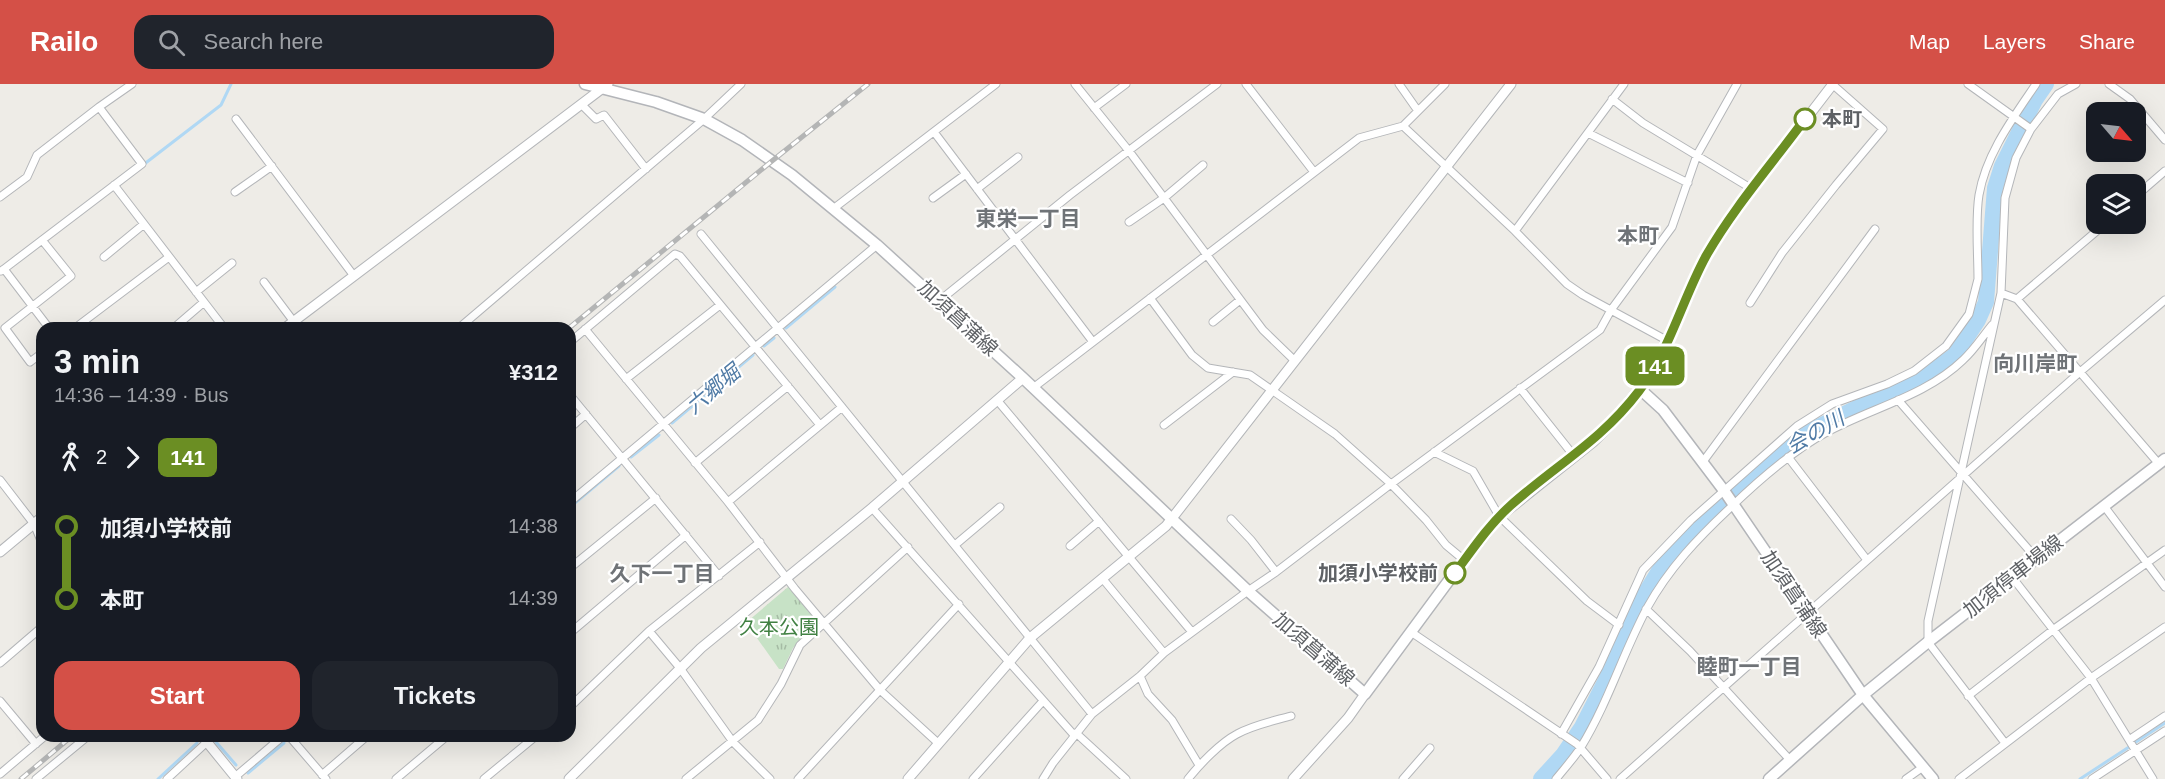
<!DOCTYPE html>
<html lang="en">
<head>
<meta charset="utf-8">
<style>
	body { margin:0; font-family:Arial,"Noto Sans JP",sans-serif; background:#20242c; color:#f1f3f6; height:100vh; display:flex; flex-direction:column; font-size:22px; white-space:nowrap }
	* { box-sizing:border-box; margin:0 }
	p { font-size:20px; color:#9ea1a6 }
	.icon { flex:none; width:33px; height:33px; fill:none; stroke:currentColor; stroke-width:2; stroke-linecap:round; stroke-linejoin:round }
	.map { position:relative; flex:1; overflow:hidden }
	.side { position:absolute; left:36px; top:238px; width:540px; height:420px; display:flex; flex-direction:column; background:#171b24; border-radius:18px; box-shadow:0 6px 24px #0002 }
	.side>* { flex:none }
	.badge { padding:0 12px; border-radius:9px; font-size:21px; line-height:39px }
	.needle { width:39px; rotate:118deg }
	.tools { position:absolute; left:2086px; top:18px; display:grid; gap:12px }
	.tools a { display:grid; place-items:center; width:60px; height:60px; border-radius:12px; background:#171b24; box-shadow:0 6px 24px #0002; font-size:30px }
	.map>.badge { position:absolute; translate:-50% -50%; box-shadow:0 0 0 3px #fff }
	.legs { display:flex; align-items:center; gap:9px; height:66px; padding:0 18px; font-size:20px }
	.legs p { margin-inline-start:auto }
	.summary { display:flex; align-items:center; justify-content:space-between; height:102px; padding:0 18px }
	h1 { font-size:33px; font-weight:600; line-height:45px }
	.action { display:flex; gap:12px; margin-top:auto; padding:12px 18px }
	.action a { flex:1; height:69px; border-radius:18px; background:#d45047; color:#fff; font-size:24px; font-weight:600; line-height:69px; text-align:center }
	.action a+a { background:#20242c; color:#f1f3f6 }
	ul { padding:0 18px; list-style:none }
	li { display:flex; align-items:center; gap:21px; height:72px; font-size:22px }
	li i { display:grid; place-items:center; width:9px; height:100%; margin:0 8px; background:currentColor }
	li i::after { content:''; width:15px; height:15px; margin:-8px; border:4px solid; border-radius:50%; background:#171b24 }
	li p { margin-inline-start:auto }
	li:first-child i { background:linear-gradient(#0000 50%,currentColor 0) }
	li:last-child i { background:linear-gradient(currentColor 50%,#0000 0) }
	header { display:flex; align-items:center; gap:36px; box-sizing:border-box; height:84px; padding:0 30px; background:#d45047; color:#fff }
	header strong { font-size:28px }
	nav { display:flex; gap:33px; margin-inline-start:auto; font-size:21px }
	.search { width:420px; height:54px; background:#20242c; display:flex; align-items:center; gap:15px; box-sizing:border-box; padding:0 21px; border-radius:18px; color:#9ea1a6; font-size:22px }
	.map>svg:first-child { display:block }
	.grass { fill:url(#grass-tufts) }
	.lines { fill:none; stroke-linecap:round; stroke-linejoin:round }
	.stream { stroke:#b0d8f4; stroke-width:3 }
	.river { stroke:#b0d8f4; stroke-width:16 }
	.minor-casing { stroke:#b4b6b9; stroke-width:9 }
	.tertiary-casing { stroke:#b4b6b9; stroke-width:11 }
	.secondary-casing { stroke:#b3b5b9; stroke-width:13 }
	.minor { stroke:#fff; stroke-width:7 }
	.tertiary { stroke:#fff; stroke-width:9 }
	.secondary { stroke:#fff; stroke-width:10 }
	.rail-casing { stroke:#b4b5b5; stroke-width:5 }
	.rail { stroke:#fff; stroke-width:3; stroke-dasharray:9; stroke-linecap:butt }
	.line-1-casing { stroke:#fff; stroke-width:14 }
	.line-1 { stroke:#6b8e23; stroke-width:9 }
	.stop-1-dot { fill:#fff; stroke:#6b8e23; stroke-width:3 }
	.labels { text-anchor:middle; dominant-baseline:central; stroke-width:4.5; stroke-linejoin:round; paint-order:stroke }
	.stop-label { font-size:20px; font-weight:bold; fill:#5e6165; stroke:#fff; text-anchor:start }
	.street-label { font-size:20px; fill:#5e6165; stroke:#fff }
	.park-label { font-size:20px; fill:#418143; stroke:#fff }
	.neighbourhood-label { font-size:21px; font-weight:bold; fill:#6f7377; stroke:#fff }
	.water-label { font-size:21px; font-style:italic; fill:#4f7aa5; stroke:#fff }
</style>
</head>
<body>
<header>
<strong>Railo</strong>
<div class="search"><svg class="icon" aria-label="search" viewBox="0 0 24 24"><circle cx="10" cy="10" r="6"/><path d="M15 15l6 6"/></svg>Search here</div>
<nav><a>Map</a><a>Layers</a><a>Share</a></nav>
</header>
<div class="map">
<svg width="2165" height="695" viewBox="0 0 2165 695">
	<defs>
		<pattern id="grass-tufts" width="24" height="20" patternUnits="userSpaceOnUse" patternTransform="scale(1.5)"><rect width="24" height="20" fill="#c7e2c6"/><path d="M3 7l-1-3M5 7V3M7 7l1-3M15 17l-1-3M17 17v-4M19 17l1-3" fill="none" stroke="#a5bba4"/></pattern>
	</defs>
	<rect width="100%" height="100%" fill="#eeece7"/>
	<!-- grass -->
	<path class="grass" d="M788,503L792,504L818,535L793,564L783,585H779L747,540L748,537Z"/>
	<g class="lines">
		<!-- stream -->
		<path class="stream" d="M143,81L221,21L231,0
			M786,244L835,203
			M764,262L774,254
			M672,339L753,271
			M631,373L659,351
			M570,423L619,382
			M216,658L236,681
			M2136,658L2165,639
			M248,689L284,659
			M158,695L197,659
			M2080,695L2129,663"/>
		<!-- river -->
		<path class="river" d="M1541,695L1563,671L1582,643L1606,596L1640,518L1670,469L1756,385L1808,348L1936,285L1955,271L1978,236L1986,218L1995,104L2002,82L2035,16L2046,0"/>
		<defs>
			<path id="minor" d="M1075,0L1129,67L1263,246L1295,277
				M1246,0L1314,88
				M1399,0L1418,27
				M1968,0L2031,45
				M2109,0L2130,15L2165,56
				M1612,15L1643,39L1752,105
				M581,20L596,35L604,31L646,85
				M99,23L132,0
				M1094,24L1126,0
				M236,35L354,192
				M1403,42L1515,147L1567,200L1583,211L1668,257
				M934,48L1093,258
				M1588,49L1688,99
				M114,101L224,244
				M977,105L1018,73
				M235,108L272,82
				M2136,112L2165,87
				M0,113L27,93L37,71L99,23L142,80L4,185
				M933,114L966,90
				M833,125L996,0
				M1129,138L1164,114L1203,81
				M1515,147L1624,0
				M701,150L1092,630
				M42,156L71,192L5,244L30,278L42,269
				M104,173L144,140
				M1,187L4,185L49,244
				M264,198L294,238
				M196,208L232,179
				M2001,209L2017,215L2159,380
				M1150,214L1192,271L1208,284L1250,291L1335,350L1391,400L1426,436L1446,461L1464,476
				M2017,215L2105,140
				M939,217L1070,111L1217,0
				M1750,219L1782,169L1836,101L1883,45L1832,0
				M1213,238L1240,216
				M175,243L204,218
				M75,244L169,173
				M459,244L704,35L741,0
				M585,245L728,418L795,505L880,606L938,659
				M570,258L675,170L680,172L820,341
				M626,295L720,221
				M1033,304L1359,54L1403,42L1445,0
				M1520,304L1574,372
				M570,311L719,492
				M997,316L1192,548
				M1898,316L2036,474
				M1164,341L1233,288
				M570,344L586,330
				M1434,368L1473,387L1499,432L1587,517L1619,541
				M1788,373L1867,476
				M695,379L788,302
				M1702,379L1875,145
				M0,396L34,440L42,459
				M570,418L877,161
				M728,418L842,323
				M2104,422L2165,503
				M872,424L1074,651
				M1231,435L1251,456L1276,488
				M955,461L1000,423
				M1070,462L1099,437
				M570,484L656,414
				M2012,493L2091,594L2153,695
				M1102,494L1164,569
				M1646,525L1690,567L1790,676
				M649,547L680,584L733,658L770,695
				M1411,548L1577,660L1607,695
				M570,549L686,451
				M0,579L42,543
				M1140,592L1148,610L1172,636L1199,681
				M1968,612L2054,545L2165,466
				M0,617L36,660
				M570,623L649,547L760,458
				M1076,649L1126,695
				M1561,650L1599,583L1643,486L1691,436L1797,342L1832,320L1887,300L1914,287L1946,262L1969,230L1978,195C1978,170 1975,135 1979,111C1986,70 2013,34 2036,0
				M289,652L326,695
				M2129,656L2165,632
				M2005,659L1928,558V537L2001,209L2005,114L2016,74L2031,45L2058,10L2076,0
				M0,690L45,652
				M322,691L367,652
				M235,693L283,652
				M36,695L88,652
				M167,695L207,658
				M396,695L447,652
				M484,695L536,652
				M686,695L758,636L781,600L800,561L908,463
				M798,695L959,520
				M973,695L1043,617
				M1043,695L1053,679L1092,630L1140,592L1164,569L1248,507L1276,488L1391,400L1600,246L1611,226L1672,143L1697,71L1737,0
				M1188,695C1200,680 1220,659 1237,650C1253,641 1273,637 1291,632
				M1403,695L1430,664
				M1556,695C1564,685 1574,674 1581,663C1608,619 1623,569 1647,524C1669,484 1698,454 1731,423C1760,395 1792,367 1827,348C1871,324 1926,312 1963,276C1974,266 1983,252 1992,241
				M1620,695L2080,288L2165,216
				M1906,695L1923,683
				M1959,695L2091,594L2165,543
				M2092,695L2165,647"/>
			<path id="tertiary" d="M285,244L608,0
				M1640,305L1668,257L1706,173L1731,133L1833,0
				M0,468L42,433
				M202,652L237,695
				M569,695L701,564L872,424L1023,294
				M908,695L1030,554L1166,442L1511,0
				M1293,695L1348,634L1365,610"/>
			<path id="secondary" d="M585,0L656,18L704,35L742,56L792,91L877,161L1023,294L1248,507L1365,610L1464,476L1499,432L1593,357L1621,329L1640,305L1663,326L1725,408L1863,611L1933,695
				M1769,695L1863,611L1928,558L2165,375"/>
		</defs>
		<!-- minor casing -->
		<use href="#minor" class="minor-casing"/>
		<!-- tertiary casing -->
		<use href="#tertiary" class="tertiary-casing"/>
		<!-- secondary casing -->
		<use href="#secondary" class="secondary-casing"/>
		<!-- minor -->
		<use href="#minor" class="minor"/>
		<!-- tertiary -->
		<use href="#tertiary" class="tertiary"/>
		<!-- secondary -->
		<use href="#secondary" class="secondary"/>
		<defs>
			<path id="rail" d="M569,244L772,77L868,0
				M21,695L72,652"/>
		</defs>
		<!-- rail casing -->
		<use href="#rail" class="rail-casing"/>
		<!-- rail -->
		<use href="#rail" class="rail"/>
	</g>
	<g class="lines">
		<defs>
			<path id="line-1" d="M1455,489C1472,466 1489,441 1510,422C1556,381 1601,357 1639,307C1670,266 1682,216 1706,172C1734,123 1772,80 1805,35"/>
		</defs>
		<!-- line-1 casing -->
		<use href="#line-1" class="line-1-casing"/>
		<!-- line-1 -->
		<use href="#line-1" class="line-1"/>
	</g>
	<!-- markers -->
	<g class="stop-1-dot">
		<circle cx="1805" cy="35" r="10"/>
		<circle cx="1455" cy="489" r="10"/>
	</g>
	<g class="labels">
		<!-- stop labels -->
		<g class="stop-label">
			<text x="1822" y="35">本町</text>
			<text x="1438" y="489" text-anchor="end">加須小学校前</text>
		</g>
		<!-- street labels -->
		<g class="street-label">
			<text transform="translate(958 234) rotate(43)">加須菖蒲線</text>
			<text transform="translate(2013 492) rotate(-38)">加須停車場線</text>
			<text transform="translate(1794 510) rotate(56)">加須菖蒲線</text>
			<text transform="translate(1314 565) rotate(41)">加須菖蒲線</text>
		</g>
		<!-- park labels -->
		<g class="park-label">
			<text x="779" y="543">久本公園</text>
		</g>
		<!-- neighbourhood labels -->
		<g class="neighbourhood-label">
			<text x="1028" y="134">東栄一丁目</text>
			<text x="1638" y="151">本町</text>
			<text x="2035" y="279">向川岸町</text>
			<text x="662" y="489">久下一丁目</text>
			<text x="1749" y="582">睦町一丁目</text>
		</g>
		<!-- water labels -->
		<g class="water-label">
			<text transform="translate(713 305) rotate(-40)">六郷堀</text>
			<text transform="translate(1815 348) rotate(-30)">会の川</text>
		</g>
	</g>
</svg>
<div class="tools">
<a><svg class="needle" viewBox="-14 -14 28 28"><path d="M0-13l5 13h-10z" fill="#e53935"/><path d="M0 13l5-13h-10z" fill="#9ea1a6"/></svg></a>
<a><svg class="icon" aria-label="layers" viewBox="0 0 24 24"><path d="M12 4l9 5-9 5-9-5zM3 14l9 5 9-5"/></svg></a>
</div>
<b class="badge" style="left:1655px;top:282px;background:#6b8e23;color:#fff">141</b>
<section class="side">
<div class="summary"><div><h1>3 min</h1><p>14:36 – 14:39 · Bus</p></div><b>¥312</b></div>
<div class="legs"><svg class="icon" aria-label="walk" viewBox="0 0 24 24"><circle cx="13" cy="4" r="2"/><path d="M13 8l-2 6 4 7M11 14l-3 7M7 12l3-4h3l4 4"/></svg>2<svg class="icon" aria-label="forward" viewBox="0 0 24 24"><path d="M9 5l7 7-7 7"/></svg><b class="badge" style="background:#6b8e23;color:#fff">141</b></div>
<ul>
<li><i style="color:#6b8e23"></i><b>加須小学校前</b><p>14:38</p></li>
<li><i style="color:#6b8e23"></i><b>本町</b><p>14:39</p></li>
</ul>
<div class="action"><a>Start</a><a>Tickets</a></div>
</section>
</div>
</body>
</html>
